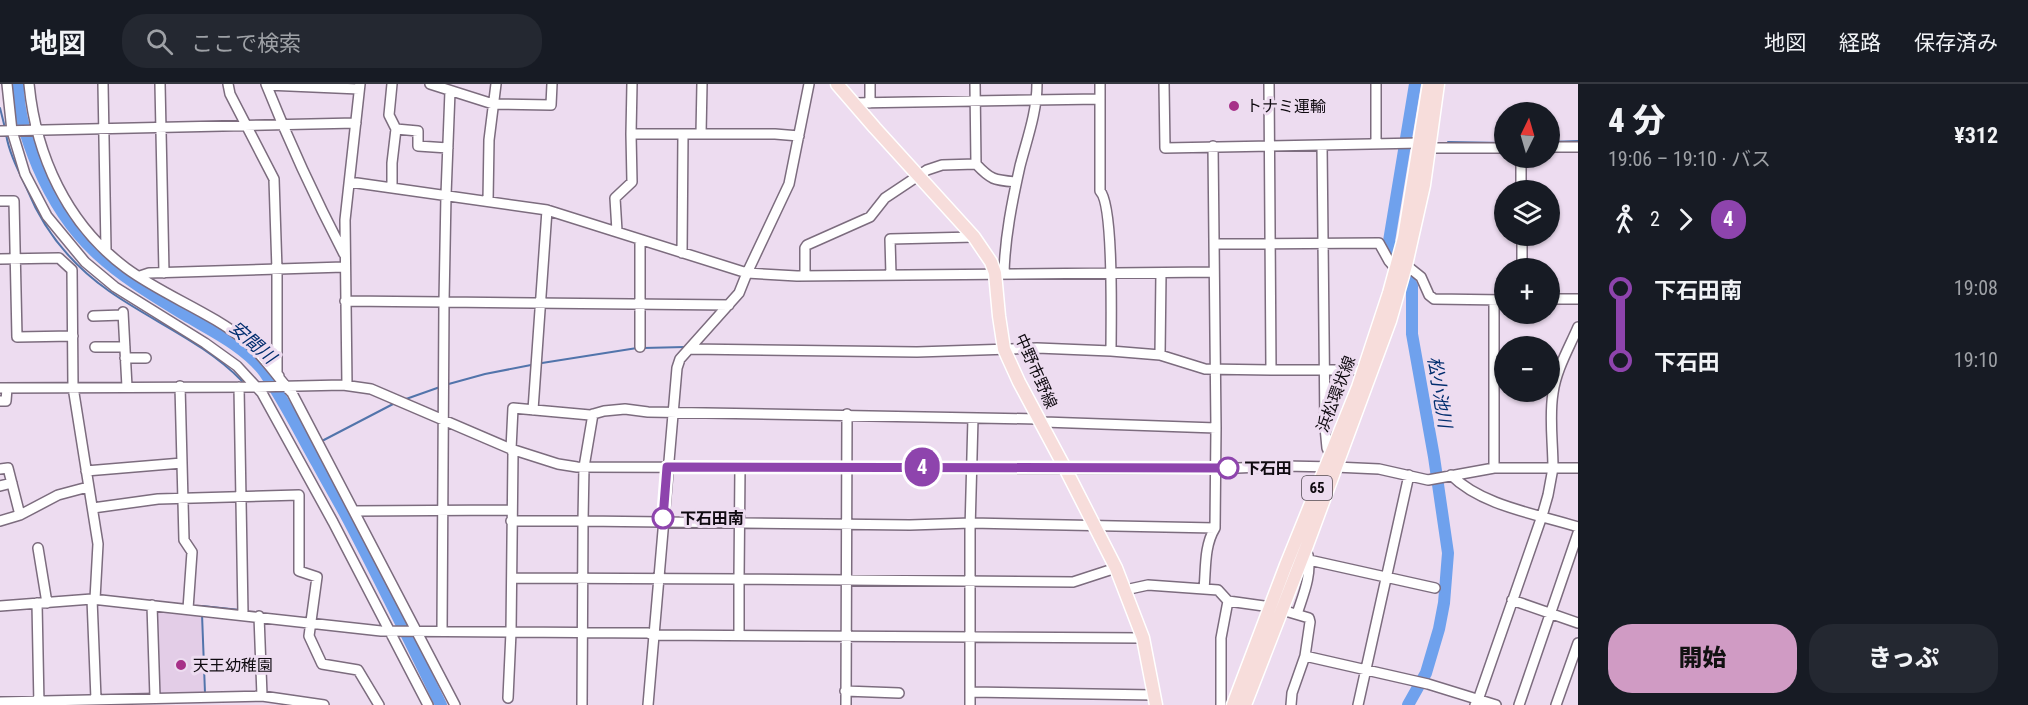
<!DOCTYPE html>
<html lang="ja">
<head>
<meta charset="utf-8">
<style>
	body { margin:0; font-family:"Roboto Condensed","Noto Sans JP",sans-serif; background:#242831; color:#f1f3f6; height:100vh; display:flex; flex-direction:column; font-size:22px; white-space:nowrap }
	* { box-sizing:border-box; margin:0 }
	p { font-size:20px; color:#9ea1a6 }
	.icon { flex:none; width:33px; height:33px; fill:none; stroke:currentColor; stroke-width:2; stroke-linecap:round; stroke-linejoin:round }
	.map { position:relative; flex:1; overflow:hidden }
	.sheet { display:flex; flex-direction:column; background:#171b24; width:450px }
	.sheet>* { flex:none }
	.badge { padding:0 12px; border-radius:20px; font-size:21px; line-height:39px }
	.needle { width:39px; rotate:5deg }
	.buttons { position:absolute; left:1494px; top:18px; display:grid; gap:12px }
	.buttons a { display:grid; place-items:center; width:66px; height:66px; border-radius:50%; background:#171b24; box-shadow:0 2px 4px #0004; font-size:30px }
	.map>.badge { position:absolute; translate:-50% -50%; box-shadow:0 0 0 3px #fff }
	.legs { display:flex; align-items:center; gap:9px; height:66px; padding:0 30px; font-size:20px }
	.legs p { margin-inline-start:auto }
	.summary { display:flex; align-items:center; justify-content:space-between; height:102px; padding:0 30px }
	h1 { font-size:33px; font-weight:800; line-height:45px }
	.action { display:flex; gap:12px; margin-top:auto; padding:12px 30px }
	.action a { flex:1; height:69px; border-radius:24px; background:#d09bc4; color:#111; font-size:24px; font-weight:800; line-height:69px; text-align:center }
	.action a+a { background:#242831; color:#f1f3f6 }
	ul { padding:0 30px; list-style:none }
	li { display:flex; align-items:center; gap:21px; height:72px; font-size:22px }
	li i { display:grid; place-items:center; width:9px; height:100%; margin:0 8px; background:currentColor }
	li i::after { content:''; width:15px; height:15px; margin:-8px; border:4px solid; border-radius:50%; background:#171b24 }
	li p { margin-inline-start:auto }
	li:first-child i { background:linear-gradient(#0000 50%,currentColor 0) }
	li:last-child i { background:linear-gradient(currentColor 50%,#0000 0) }
	header { display:flex; align-items:center; gap:36px; box-sizing:border-box; height:84px; padding:0 30px; background:#171b24; border-bottom:2px solid #363941 }
	header strong { font-size:28px }
	nav { display:flex; gap:33px; margin-inline-start:auto; font-size:21px }
	.search { width:420px; height:54px; background:#242831; display:flex; align-items:center; gap:15px; box-sizing:border-box; padding:0 21px; border-radius:24px; color:#9ea1a6; font-size:22px }
	main { display:flex; flex:1; min-height:0 }
	.map>svg:first-child { display:block }
	.built { fill:#e3cde7 }
	.lines { fill:none; stroke-linecap:round; stroke-linejoin:round }
	.stream { stroke:#5274ab; stroke-width:2 }
	.river { stroke:#6fa1ed; stroke-width:12 }
	.minor-casing { stroke:#7c6c7e; stroke-width:12 }
	.major-casing { stroke:#fff; stroke-width:15 }
	.minor { stroke:#fff; stroke-width:9 }
	.major { stroke:#f7dddb; stroke-width:12 }
	.line-1-casing { stroke:#fff; stroke-width:14 }
	.line-1 { stroke:#8e44ad; stroke-width:9 }
	.poi-dot { fill:#a73088; stroke:#eddcf0; stroke-width:2 }
	.stop-1-dot { fill:#fff; stroke:#8e44ad; stroke-width:3 }
	.labels { text-anchor:middle; dominant-baseline:central; stroke-width:6; stroke-linejoin:round; paint-order:stroke }
	.shield { fill:#eddcf0; stroke:#524953; stroke-width:1.5 }
	.shield-label { font-size:15px; font-weight:bold; fill:#0f0a10 }
	.poi-label { font-size:16px; fill:#0f0a10; stroke:#eddcf0; text-anchor:start }
	.street-label { font-size:16px; fill:#0f0a10; stroke:#eddcf0 }
	.stop-label { font-size:16px; font-weight:bold; fill:#0f0a10; stroke:#eddcf0; text-anchor:start }
	.water-label { font-size:18px; font-style:italic; fill:#002d6e; stroke:#eddcf0 }
</style>
</head>
<body>
<header>
<strong>地図</strong>
<div class="search"><svg class="icon" aria-label="search" viewBox="0 0 24 24"><circle cx="10" cy="10" r="6"/><path d="M15 15l6 6"/></svg>ここで検索</div>
<nav><a>地図</a><a>経路</a><a>保存済み</a></nav>
</header>
<main>
<div class="map">
<svg width="1578" height="621" viewBox="0 0 1578 621">
	<rect width="100%" height="100%" fill="#eddcf0"/>
	<!-- built -->
	<path class="built" d="M155,525L202,530L204,608L157,609Z"/>
	<g class="lines">
		<!-- stream -->
		<path class="stream" d="M0,24L5,44
			M6,50C9,69 19,88 27,105C44,147 72,181 109,207C153,238 204,258 242,297
			M1448,58L1504,59
			M1550,58L1578,57
			M643,264L685,263
			M542,279L637,264
			M445,301L485,290L531,281
			M406,315L440,303
			M320,358L395,319
			M309,364L316,361
			M202,522L240,526
			M202,530L205,609H204"/>
		<!-- river -->
		<path class="river" d="M18,0C18,30 27,56 38,83C72,162 115,188 185,231C212,247 246,263 265,289C285,318 300,349 317,379C327,398 338,416 348,435C380,496 411,559 441,621
			M1408,621L1426,589L1439,545L1444,519L1448,469L1434,373L1412,250V202L1389,157L1415,0"/>
		<defs>
			<path id="minor" d="M7,0L12,47L25,90L47,132L85,178L115,203L205,259L237,282L262,309L333,438L428,621
				M29,0C36,72 67,140 126,184C164,212 211,228 247,258C265,273 276,292 292,309L455,621
				M103,0L106,165
				M160,0L164,189
				M228,0L230,10L274,95L277,186V290L279,292
				M266,0C289,58 315,114 344,170
				M430,0L493,20L551,21L552,0
				M632,0L631,50H775L799,52
				M870,0V19
				M1100,0V107C1114,121 1111,241 1111,267L1160,271L1205,285L1271,286L1269,0
				M1164,0L1165,64L1420,59
				M1376,0V60
				M267,1L359,5
				M450,7L446,111L444,218L729,221
				M854,19L1100,15
				M396,45L418,47V62L448,64
				M0,47L356,39
				M701,50L702,0
				M1322,61L1325,343L1327,364L1330,370
				M1550,63H1578
				M1429,64H1504
				M976,80C991,96 994,96 1016,98
				M350,98L547,126L747,189L797,192L1214,188
				M392,103V79L396,45L389,31L392,0
				M1521,106V74
				M0,117H14L17,253L73,252
				M488,117L489,56L496,0
				M617,147L615,114L632,98L631,50
				M1522,152V184
				M1214,160L1379,159L1389,177L1396,185
				M682,169L683,50
				M0,175L59,174L72,186L73,303L98,460L95,515
				M1406,181L1421,193L1429,211L1434,215L1504,216
				M1004,189C1005,153 1012,118 1020,82C1027,55 1037,28 1037,0
				M891,191L890,155L974,153
				M140,192L149,189L344,183
				M805,192V164L807,161L870,133L885,114L927,86L942,81L976,80L975,0
				M1550,215H1578
				M1494,216V384
				M345,217L444,218L442,547
				M123,228L127,303
				M93,232L123,231
				M1578,243C1569,264 1556,286 1553,309C1549,333 1553,359 1553,384H1578
				M95,263H125
				M640,263V156
				M689,265L917,268L1037,264L1111,267
				M1160,271L1161,189
				M125,274H146
				M1271,286H1363
				M347,301L345,136L360,0
				M180,302L184,456L192,468L188,525
				M239,303L243,530
				M0,304L250,303L343,301L371,305L511,365L558,380L577,383L1215,385L1284,382L1335,383L1379,385L1428,396L1494,384H1553L1548,411L1542,432L1478,616L1475,621
				M0,317H6L7,304
				M533,326L547,126
				M593,330L584,383L583,437L910,441L971,439L1215,444L1216,344L1213,62
				M0,385L8,384L20,431
				M86,387L182,379
				M1451,391C1482,422 1537,430 1578,443
				M0,402L12,399
				M93,424L158,415L299,411V487L317,493L309,552L322,580L358,586L379,621
				M354,427L511,426
				M0,437L20,431L58,411L88,403
				M511,437H583L582,621
				M38,464L47,519
				M1309,476L1435,504
				M512,494L739,495L740,383
				M1204,505L1218,506L1228,517L1271,523
				M1125,506L1148,501L1204,505C1206,484 1204,462 1215,444
				M92,515L96,615
				M1512,516L1578,539
				M37,519L39,621
				M152,521L155,614
				M0,522L92,515L381,547L648,549L653,551L1143,554
				M1282,526L1309,534L1310,538L1305,572L1292,609L1291,621
				M1297,530C1303,511 1312,491 1308,471
				M259,532L262,612
				M739,551V495L1073,498L1116,484
				M1305,572L1428,600L1496,621
				M845,607L899,609
				M970,608L1154,611
				M508,614L511,548L513,369L511,365L513,324L590,331L604,327L625,325L648,328L1038,335L1044,338L1216,344
				M0,618L262,612L324,621
				M648,621L677,284L680,275L739,209L747,189L789,100L809,0
				M846,621L847,330
				M970,621V446L973,334
				M1221,621V554L1228,517
				M1358,621L1409,391
				M1519,621L1578,449
				M1556,621L1578,559"/>
			<path id="major" d="M837,0L875,44L974,153L991,178L995,189L999,232L1004,265L1019,298L1065,384L1116,484L1143,554L1156,621
				M1233,621L1286,481L1358,303L1389,209L1404,154L1429,0
				M1245,621L1306,464L1390,237L1406,181L1424,101L1438,0"/>
		</defs>
		<!-- minor casing -->
		<use href="#minor" class="minor-casing"/>
		<!-- major casing -->
		<use href="#major" class="major-casing"/>
		<!-- minor -->
		<use href="#minor" class="minor"/>
		<!-- major -->
		<use href="#major" class="major"/>
	</g>
	<g class="lines">
		<defs>
			<path id="line-1" d="M663,434L667,383L1228,384"/>
		</defs>
		<!-- line-1 casing -->
		<use href="#line-1" class="line-1-casing"/>
		<!-- line-1 -->
		<use href="#line-1" class="line-1"/>
	</g>
	<!-- markers -->
	<g class="poi-dot">
		<circle cx="1234" cy="22" r="6"/>
		<circle cx="181" cy="581" r="6"/>
	</g>
	<g class="stop-1-dot">
		<circle cx="1228" cy="384" r="10"/>
		<circle cx="663" cy="434" r="10"/>
	</g>
	<g class="labels">
		<!-- shield labels -->
		<rect class="shield" x="1302" y="392" width="30" height="24" rx="4.5"/>
		<g class="shield-label">
			<text x="1317" y="404">65</text>
		</g>
		<!-- poi labels -->
		<g class="poi-label">
			<text x="1246" y="22">トナミ運輸</text>
			<text x="193" y="581">天王幼稚園</text>
		</g>
		<!-- street labels -->
		<g class="street-label">
			<text transform="translate(1036 287) rotate(66)">中野市野線</text>
			<text transform="translate(1336 310) rotate(-69)">浜松環状線</text>
		</g>
		<!-- stop labels -->
		<g class="stop-label">
			<text x="1244" y="384">下石田</text>
			<text x="680" y="434">下石田南</text>
		</g>
		<!-- water labels -->
		<g class="water-label">
			<text transform="translate(253 258) rotate(41)">安間川</text>
			<text transform="translate(1440 308) rotate(81)">松小池川</text>
		</g>
	</g>
</svg>
<div class="buttons">
<a><svg class="needle" viewBox="-14 -14 28 28"><path d="M0-13l5 13h-10z" fill="#e53935"/><path d="M0 13l5-13h-10z" fill="#9ea1a6"/></svg></a>
<a><svg class="icon" aria-label="layers" viewBox="0 0 24 24"><path d="M12 4l9 5-9 5-9-5zM3 14l9 5 9-5"/></svg></a>
<a>+</a>
<a>−</a>
</div>
<b class="badge" style="left:922px;top:383px;background:#8e44ad;color:#fff">4</b>
</div>
<section class="sheet">
<div class="summary"><div><h1>4 分</h1><p>19:06 – 19:10 · バス</p></div><b>¥312</b></div>
<div class="legs"><svg class="icon" aria-label="walk" viewBox="0 0 24 24"><circle cx="13" cy="4" r="2"/><path d="M13 8l-2 6 4 7M11 14l-3 7M7 12l3-4h3l4 4"/></svg>2<svg class="icon" aria-label="forward" viewBox="0 0 24 24"><path d="M9 5l7 7-7 7"/></svg><b class="badge" style="background:#8e44ad;color:#fff">4</b></div>
<ul>
<li><i style="color:#8e44ad"></i><b>下石田南</b><p>19:08</p></li>
<li><i style="color:#8e44ad"></i><b>下石田</b><p>19:10</p></li>
</ul>
<div class="action"><a>開始</a><a>きっぷ</a></div>
</section>
</main>
</body>
</html>
